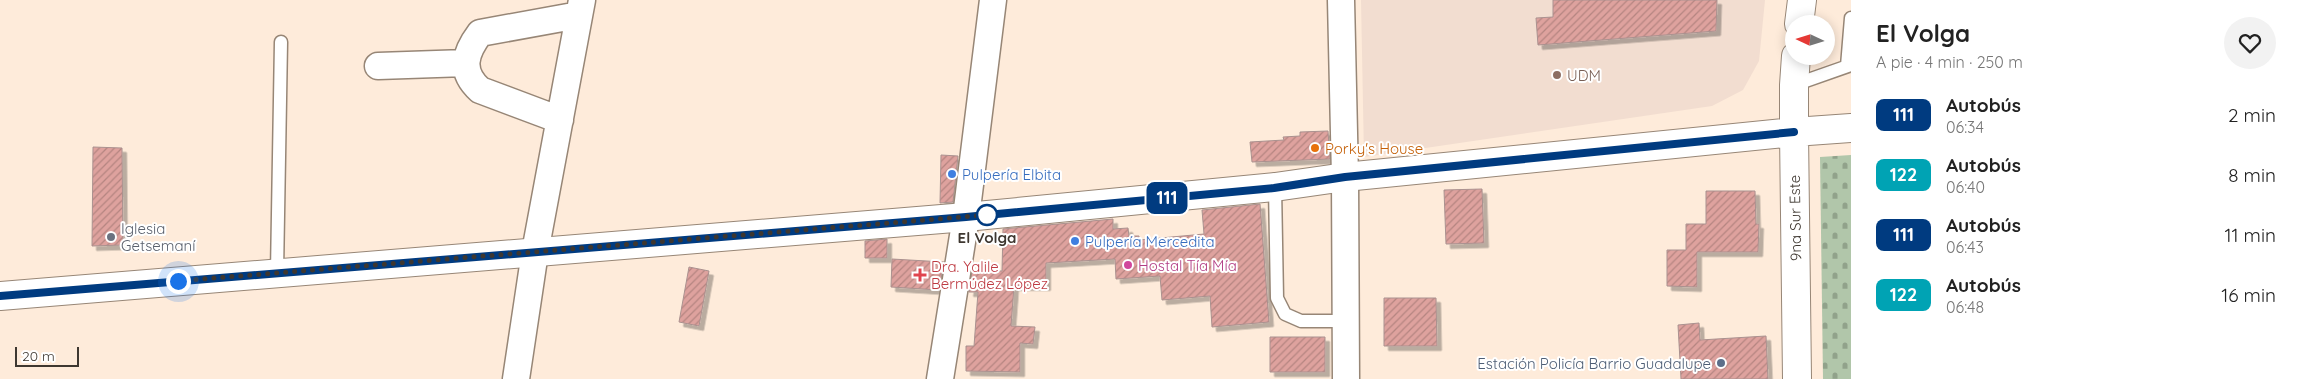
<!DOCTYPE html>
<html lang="es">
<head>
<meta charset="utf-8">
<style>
	body { margin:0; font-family:Quicksand,sans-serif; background:#f2f2f2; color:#222; height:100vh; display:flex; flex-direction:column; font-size:19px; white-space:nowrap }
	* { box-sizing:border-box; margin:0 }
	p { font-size:16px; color:#767676 }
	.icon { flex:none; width:28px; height:28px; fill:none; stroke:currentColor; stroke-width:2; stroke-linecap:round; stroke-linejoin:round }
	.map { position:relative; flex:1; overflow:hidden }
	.panel { display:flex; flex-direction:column; background:#fff; width:450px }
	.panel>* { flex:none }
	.badge { padding:0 10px; border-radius:8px; font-size:18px; line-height:32px }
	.needle { width:32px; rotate:274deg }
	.fabs { position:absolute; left:1785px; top:15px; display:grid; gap:10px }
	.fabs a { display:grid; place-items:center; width:50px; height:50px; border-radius:50%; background:#fff; box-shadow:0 2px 12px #0003; font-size:25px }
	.scale { position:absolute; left:15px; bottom:12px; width:64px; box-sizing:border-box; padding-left:5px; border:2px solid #3e3730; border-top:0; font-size:14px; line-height:18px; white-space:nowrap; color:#3e3730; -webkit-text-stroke:4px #fff; paint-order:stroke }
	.you { position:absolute; width:25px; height:25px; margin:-12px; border:4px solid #fff; border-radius:50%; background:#1a73e8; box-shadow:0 0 0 8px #1a73e833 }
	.map>.badge { position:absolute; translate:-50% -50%; box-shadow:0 0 0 2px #fff }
	.round { display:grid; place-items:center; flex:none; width:52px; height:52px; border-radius:26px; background:#f2f2f2 }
	.summary { display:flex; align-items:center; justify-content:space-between; height:85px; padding:0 25px }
	h1 { font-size:24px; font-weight:800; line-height:38px }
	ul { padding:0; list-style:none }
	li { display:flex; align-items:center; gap:15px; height:60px; padding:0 25px }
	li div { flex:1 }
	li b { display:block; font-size:19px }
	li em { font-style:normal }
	li .badge { min-width:55px; font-weight:700; text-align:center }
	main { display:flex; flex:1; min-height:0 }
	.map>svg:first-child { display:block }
	.education { fill:#f2ddd0 }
	.cemetery { fill:url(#cemetery-stones) }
	.building { fill:url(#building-hatch); stroke:#aa918f; filter:url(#shadow) }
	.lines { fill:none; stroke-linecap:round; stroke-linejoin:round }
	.service-casing { stroke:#978676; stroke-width:15 }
	.minor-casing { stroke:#978676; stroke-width:29 }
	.tertiary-casing { stroke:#978676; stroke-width:30 }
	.service { stroke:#fff; stroke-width:12 }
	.minor { stroke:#fff; stroke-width:26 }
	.tertiary { stroke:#fff; stroke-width:28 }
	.line-casing { stroke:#fff; stroke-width:11 }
	.line { stroke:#003b80; stroke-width:8 }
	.walk { stroke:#3e3730; stroke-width:5; stroke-dasharray:0 9 }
	.education-dot { fill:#8d6e63; stroke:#fff; stroke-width:2 }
	.food-dot { fill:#e8710a; stroke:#fff; stroke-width:2 }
	.shop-dot { fill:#3f7fe0; stroke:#fff; stroke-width:2 }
	.stop-dot { fill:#fff; stroke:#003b80; stroke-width:2.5 }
	.worship-dot { fill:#6b7280; stroke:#fff; stroke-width:2 }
	.hotel-dot { fill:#d1479c; stroke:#fff; stroke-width:2 }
	.health-dot { fill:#e0444e; stroke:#fff; stroke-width:2 }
	.service-dot { fill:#5c6f8a; stroke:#fff; stroke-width:2 }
	.labels { text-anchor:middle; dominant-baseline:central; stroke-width:4; stroke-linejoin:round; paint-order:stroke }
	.education-label { font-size:15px; fill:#785e54; stroke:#fff; text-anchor:start }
	.food-label { font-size:15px; fill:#c56008; stroke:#fff; text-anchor:start }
	.shop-label { font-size:15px; fill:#366cbe; stroke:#fff; text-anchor:start }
	.street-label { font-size:15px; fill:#3e3730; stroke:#fff }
	.worship-label { font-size:15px; fill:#5b616d; stroke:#fff; text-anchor:start }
	.stop-label { font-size:15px; font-weight:bold; fill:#3e3730; stroke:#fff }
	.hotel-label { font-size:15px; fill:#b23c85; stroke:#fff; text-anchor:start }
	.health-label { font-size:15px; fill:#be3a42; stroke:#fff; text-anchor:start }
	.service-label { font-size:15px; fill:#4e5e75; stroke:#fff; text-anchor:end }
</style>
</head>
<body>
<main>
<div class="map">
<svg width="1851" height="379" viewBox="0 0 1851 379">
	<defs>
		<pattern id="cemetery-stones" width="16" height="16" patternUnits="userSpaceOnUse" patternTransform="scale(1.25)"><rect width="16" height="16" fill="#b1c6aa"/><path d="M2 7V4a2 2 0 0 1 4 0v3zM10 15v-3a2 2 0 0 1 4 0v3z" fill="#91a28b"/></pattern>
		<pattern id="building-hatch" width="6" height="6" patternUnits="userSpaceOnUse" patternTransform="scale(1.25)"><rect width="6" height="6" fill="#dea29e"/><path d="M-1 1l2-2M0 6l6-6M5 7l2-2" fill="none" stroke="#b58581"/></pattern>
		<filter id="shadow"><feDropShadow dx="4.5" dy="4.5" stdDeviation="0" flood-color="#0004"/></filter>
	</defs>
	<rect width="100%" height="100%" fill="#feebda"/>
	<!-- education -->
	<path class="education" d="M1361,0H1765L1759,61L1743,90L1712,106L1364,157Z"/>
	<!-- cemetery -->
	<path class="cemetery" d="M1851,155V379H1823L1820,157Z"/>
	<!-- building -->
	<path class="building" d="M1553,0H1717L1716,31L1538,45L1536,18L1553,17Z
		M1328,131L1330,159L1252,162L1250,142L1284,140L1283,137L1300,136V132Z
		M93,147L122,148L123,245L92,246Z
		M941,155L958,156L953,202L940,203Z
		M1482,189L1484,243L1446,244L1444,190Z
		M1706,191H1755L1756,224H1759L1758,252H1697V287L1667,286V250H1686V224H1706Z
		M1260,204L1269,322L1212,327L1210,296L1162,300L1160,276L1116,279L1115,259L1046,263V286H1014L1011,326L1035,327L1033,344L1020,343V372L966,371V346H974L978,292H969L972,271H1002L1003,229L1113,219V229L1128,228L1129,236H1139V240L1204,234L1202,210Z
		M887,239V258H865V241Z
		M892,259L944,262L939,290L891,287Z
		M689,267L709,271L699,326L679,322Z
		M1384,298H1436L1437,346H1384Z
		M1699,323L1700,340L1766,336L1768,379H1681L1678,325Z
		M1270,337H1325V372H1270Z"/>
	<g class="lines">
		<defs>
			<path id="service" d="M1847,66L1851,18
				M1794,85L1851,65
				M1275,187L1277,298L1285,314L1301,321H1345
				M277,272L281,42"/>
			<path id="minor" d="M1341,0L1345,177L1346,379
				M378,66L466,63
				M560,120L480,90C459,71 465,53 480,33L579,15
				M516,379L535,252L582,0
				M940,379L966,217L993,0"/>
			<path id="tertiary" d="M1799,24L1802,0
				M1796,56L1794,85V132L1797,379
				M0,296L966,217L1275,187L1345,177L1794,132L1851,128"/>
		</defs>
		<!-- service casing -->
		<use href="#service" class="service-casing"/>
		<!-- minor casing -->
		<use href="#minor" class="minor-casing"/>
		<!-- tertiary casing -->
		<use href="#tertiary" class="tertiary-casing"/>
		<!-- service -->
		<use href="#service" class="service"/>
		<!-- minor -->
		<use href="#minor" class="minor"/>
		<!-- tertiary -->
		<use href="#tertiary" class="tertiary"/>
	</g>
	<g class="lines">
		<defs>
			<path id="line" d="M0,296L966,217L1274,188L1345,177L1794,132"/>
		</defs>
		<!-- line casing -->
		<use href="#line" class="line-casing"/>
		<!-- line -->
		<use href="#line" class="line"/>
		<!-- walk -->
		<path class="walk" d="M178,281L987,215"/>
	</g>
	<!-- markers -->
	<circle class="education-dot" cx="1557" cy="75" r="5"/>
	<circle class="food-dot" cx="1315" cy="148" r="5"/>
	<g class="shop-dot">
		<circle cx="952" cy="174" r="5"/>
		<circle cx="1075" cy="241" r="5"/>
	</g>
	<circle class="stop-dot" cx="987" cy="215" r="10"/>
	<circle class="worship-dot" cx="111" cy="237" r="5"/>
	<circle class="hotel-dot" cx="1128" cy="265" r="5"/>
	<path class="health-dot" d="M917.5 267.5h5v5h5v5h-5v5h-5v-5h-5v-5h5z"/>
	<circle class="service-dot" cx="1721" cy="363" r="5"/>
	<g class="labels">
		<!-- education labels -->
		<g class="education-label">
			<text x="1567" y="75">UDM</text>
		</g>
		<!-- food labels -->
		<g class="food-label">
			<text x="1325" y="148">Porky's House</text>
		</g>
		<!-- shop labels -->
		<g class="shop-label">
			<text x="962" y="174">Pulpería Elbita</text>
			<text x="1085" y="241">Pulpería Mercedita</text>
		</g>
		<!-- street labels -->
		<g class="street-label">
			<text transform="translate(1795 218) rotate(-91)">9na Sur Este</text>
		</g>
		<!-- worship labels -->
		<g class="worship-label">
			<text x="121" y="228">Iglesia<tspan x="121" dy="17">Getsemaní</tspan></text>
		</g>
		<!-- stop labels -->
		<g class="stop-label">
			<text x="987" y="237">El Volga</text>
		</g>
		<!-- hotel labels -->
		<g class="hotel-label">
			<text x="1138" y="265">Hostal Tía Mía</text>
		</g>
		<!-- health labels -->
		<g class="health-label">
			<text x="931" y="266">Dra. Yalile<tspan x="931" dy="17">Bermúdez López</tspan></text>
		</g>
		<!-- service labels -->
		<g class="service-label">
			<text x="1711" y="363">Estación Policía Barrio Guadalupe</text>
		</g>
	</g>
</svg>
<div class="fabs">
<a><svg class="needle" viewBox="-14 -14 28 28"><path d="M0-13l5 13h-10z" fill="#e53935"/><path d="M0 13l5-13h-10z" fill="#767676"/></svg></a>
</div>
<div class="scale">20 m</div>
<div class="you" style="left:178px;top:281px"></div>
<b class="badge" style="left:1167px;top:198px;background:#003b80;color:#fff">111</b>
</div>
<section class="panel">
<div class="summary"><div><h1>El Volga</h1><p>A pie · 4 min · 250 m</p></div><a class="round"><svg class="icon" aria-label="heart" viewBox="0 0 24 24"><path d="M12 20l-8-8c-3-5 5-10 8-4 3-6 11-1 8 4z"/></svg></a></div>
<ul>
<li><span class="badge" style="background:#003b80;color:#fff">111</span><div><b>Autobús</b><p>06:34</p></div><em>2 min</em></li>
<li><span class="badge" style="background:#00a3b4;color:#fff">122</span><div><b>Autobús</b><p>06:40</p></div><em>8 min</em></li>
<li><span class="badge" style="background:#003b80;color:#fff">111</span><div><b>Autobús</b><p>06:43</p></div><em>11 min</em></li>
<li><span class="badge" style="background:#00a3b4;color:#fff">122</span><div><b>Autobús</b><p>06:48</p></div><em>16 min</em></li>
</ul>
</section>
</main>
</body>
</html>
